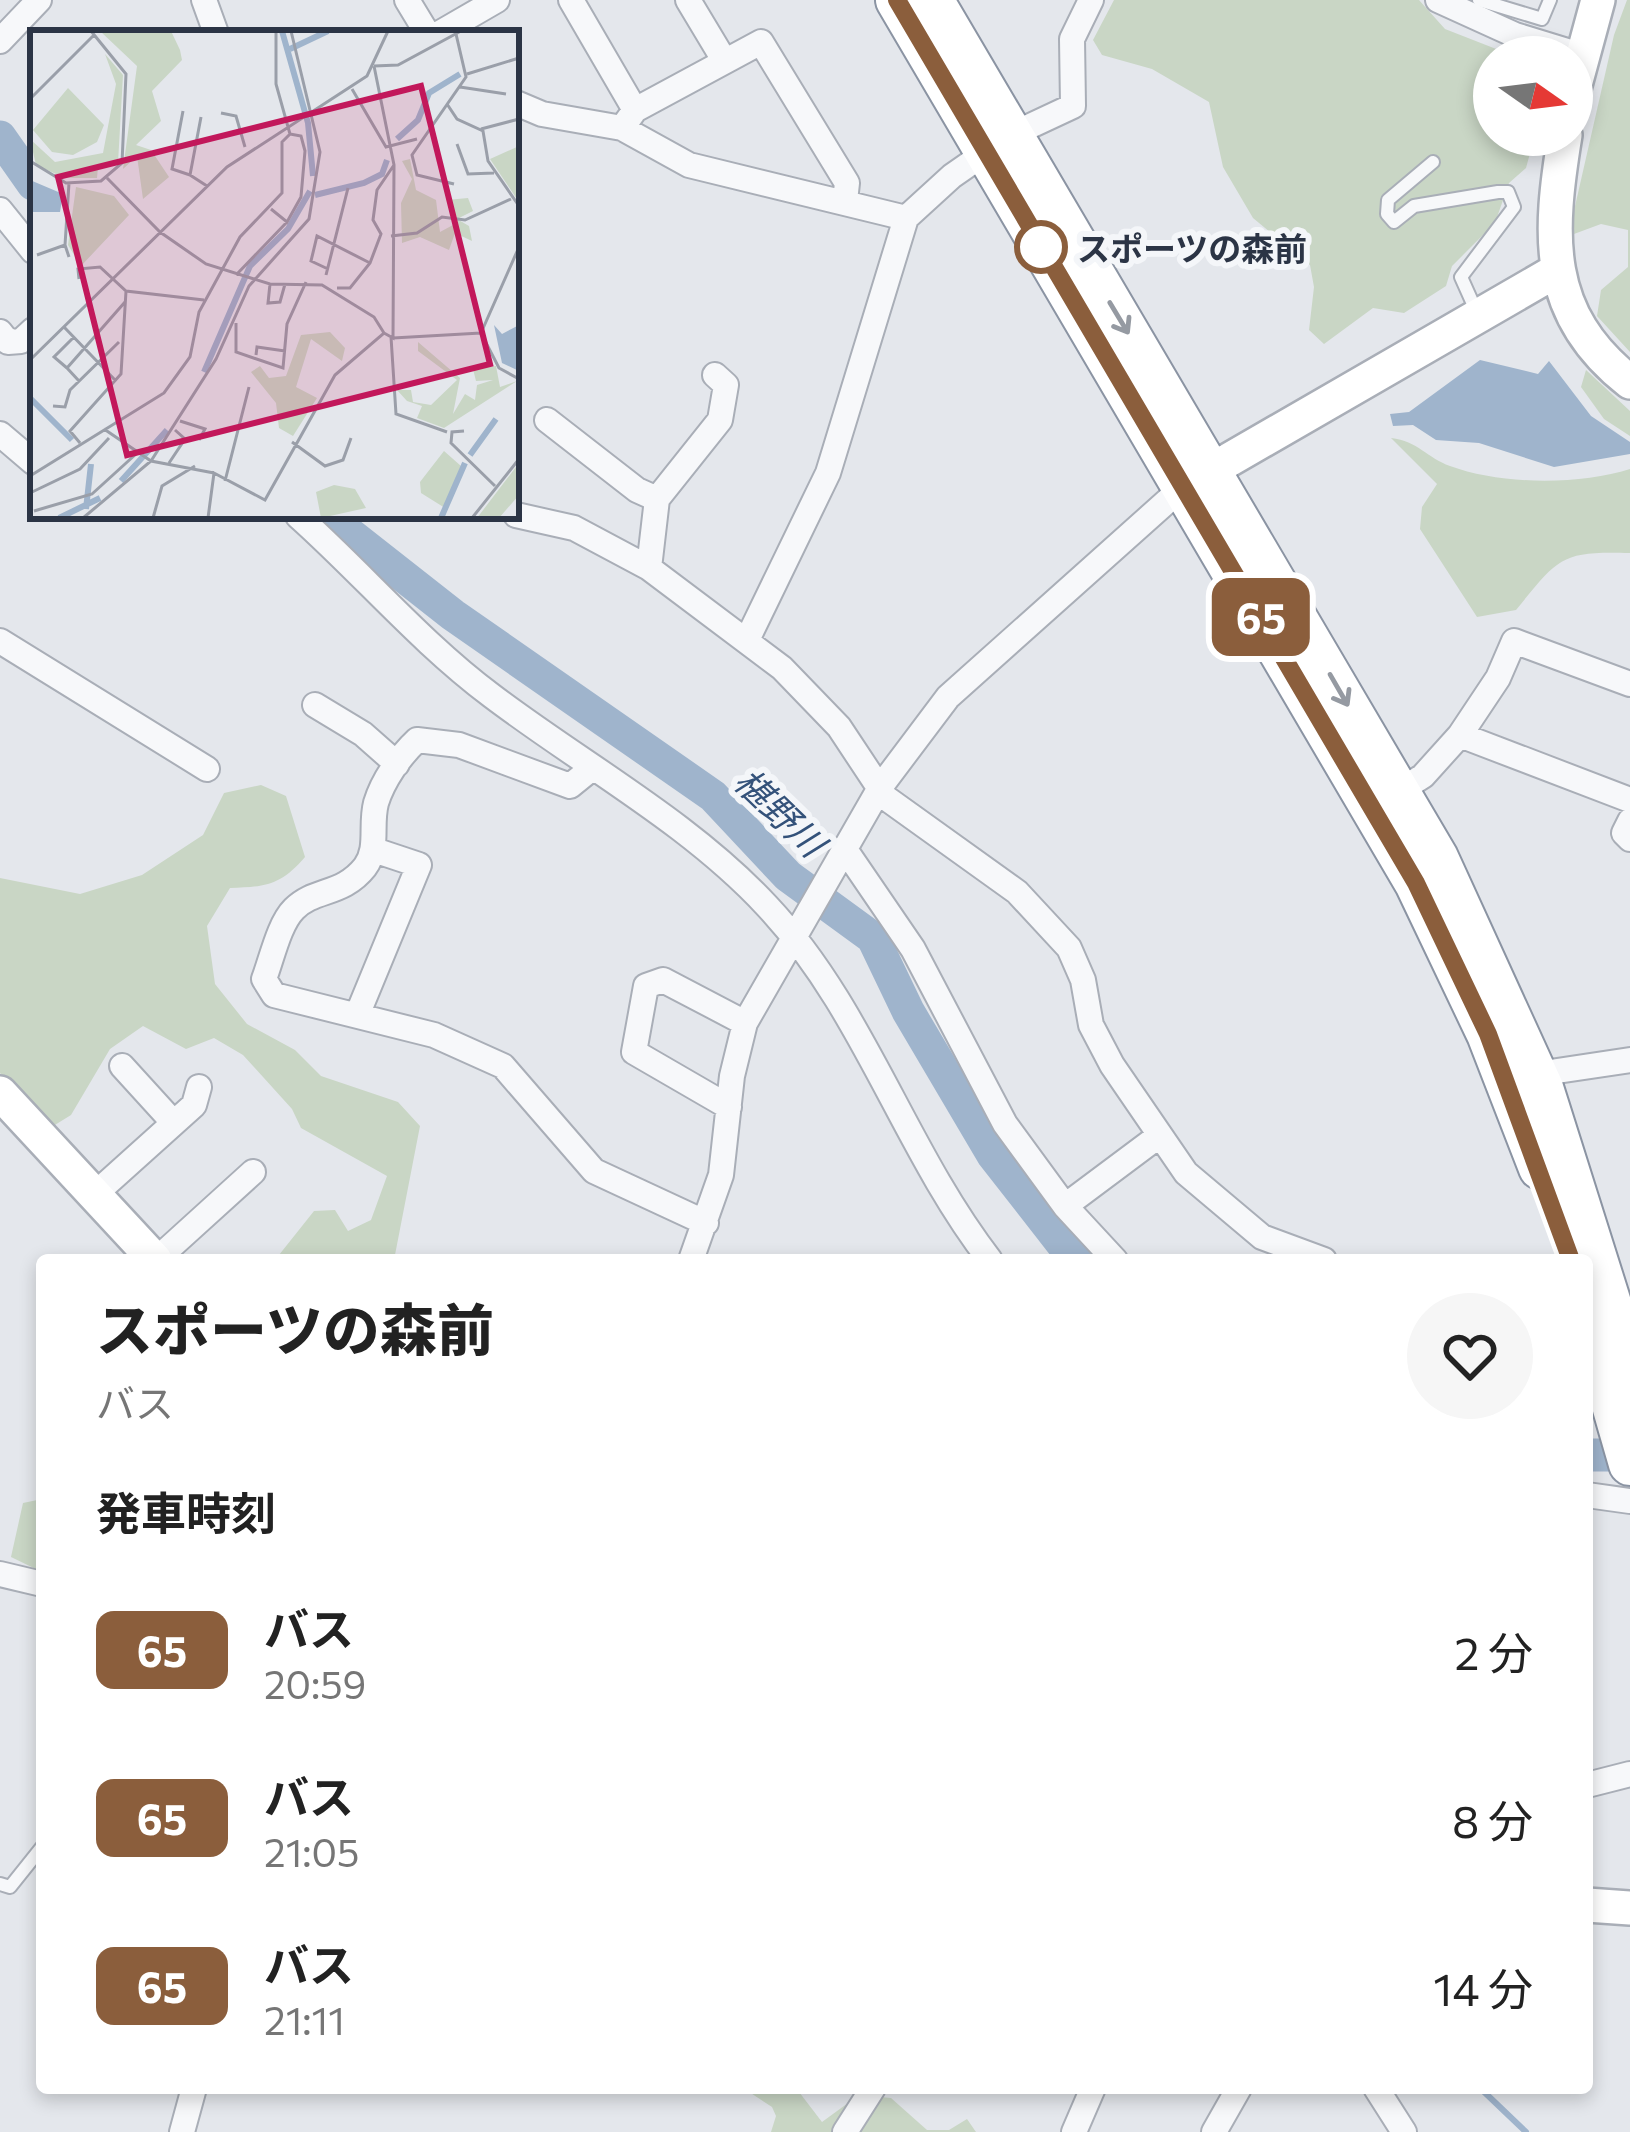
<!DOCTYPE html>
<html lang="ja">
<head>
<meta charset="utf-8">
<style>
	body { margin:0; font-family:Commissioner,"Noto Sans JP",sans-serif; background:#f6f6f6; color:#222; height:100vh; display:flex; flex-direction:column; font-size:45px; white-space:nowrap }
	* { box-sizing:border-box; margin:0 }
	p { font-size:39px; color:#767676 }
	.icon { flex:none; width:66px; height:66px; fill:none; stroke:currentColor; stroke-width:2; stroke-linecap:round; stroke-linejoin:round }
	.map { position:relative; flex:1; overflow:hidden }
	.details { position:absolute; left:36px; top:1254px; width:1557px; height:840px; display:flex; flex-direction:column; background:#fff; border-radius:12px; box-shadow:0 6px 18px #0003 }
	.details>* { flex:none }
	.badge { padding:0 24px; border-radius:18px; font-size:42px; line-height:78px }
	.needle { width:78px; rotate:104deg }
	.fabs { position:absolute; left:1473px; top:36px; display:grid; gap:24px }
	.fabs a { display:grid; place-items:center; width:120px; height:120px; border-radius:50%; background:#fff; box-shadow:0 6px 18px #0003; font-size:60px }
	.map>.badge { position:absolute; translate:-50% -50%; box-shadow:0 0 0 6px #fff }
	h2 { padding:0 60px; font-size:45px; line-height:108px }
	.round { display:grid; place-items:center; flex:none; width:126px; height:126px; border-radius:63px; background:#f6f6f6 }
	.head { display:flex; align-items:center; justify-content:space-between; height:204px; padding:0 60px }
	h1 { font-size:57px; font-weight:800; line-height:90px }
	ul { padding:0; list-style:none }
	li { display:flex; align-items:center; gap:36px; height:168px; padding:0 60px }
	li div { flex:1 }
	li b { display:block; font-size:45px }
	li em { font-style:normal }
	li .badge { min-width:132px; font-weight:700; text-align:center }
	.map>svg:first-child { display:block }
	.green { fill:#c9d6c5 }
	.water { fill:#9fb4cc }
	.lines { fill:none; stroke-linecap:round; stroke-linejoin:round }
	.stream { stroke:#9fb4cc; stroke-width:6 }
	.river { stroke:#9fb4cc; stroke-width:33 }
	.lane-casing { stroke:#a9aeb7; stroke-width:16 }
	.street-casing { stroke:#a9aeb7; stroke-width:28 }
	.secondary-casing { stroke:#a9aeb7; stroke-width:38 }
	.highway-casing { stroke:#8b94a3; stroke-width:46 }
	.lane { stroke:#f7f8fa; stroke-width:12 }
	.street { stroke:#f7f8fa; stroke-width:24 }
	.secondary { stroke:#fff; stroke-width:33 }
	.highway { stroke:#fff; stroke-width:42 }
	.oneway { stroke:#959aa2 }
	.line-casing { stroke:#fff; stroke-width:27 }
	.line { stroke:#8b5e3c; stroke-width:18 }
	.stop-dot { fill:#fff; stroke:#8b5e3c; stroke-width:6 }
	.labels { text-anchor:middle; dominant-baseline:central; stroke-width:12; stroke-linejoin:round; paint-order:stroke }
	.stop-label { font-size:33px; font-weight:bold; fill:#2b3445; stroke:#f4f6f9; text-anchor:start }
	.water-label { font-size:36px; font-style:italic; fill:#34527a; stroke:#f4f6f9 }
	.inset-river { fill:none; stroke:#9fb4cc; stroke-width:6 }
	.inset-road { fill:none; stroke:#9a9fa9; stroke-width:3 }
	.view { fill:#c2185b; fill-opacity:0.15; stroke:#c2185b; stroke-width:6 }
	.inset-edge { fill:none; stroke:#2b3445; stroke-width:6 }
</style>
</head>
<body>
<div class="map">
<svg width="1630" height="2132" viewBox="0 0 1630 2132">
	<rect width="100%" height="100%" fill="#e4e7ec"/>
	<!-- green -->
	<path class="green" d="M1114,0H1419L1445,29L1509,54L1494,57V135H1535L1526,168L1509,183L1495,223L1452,266L1446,286L1404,313L1373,308L1324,344L1309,330L1314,287L1310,265L1253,218L1223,167L1209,102L1152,69L1102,55L1093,40Z
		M1627,0H1630V352L1597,316L1601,290L1628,267V230L1601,224L1574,234L1573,215L1614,35Z
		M1586,370L1630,411V436L1604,419L1581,387Z
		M1391,438C1418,441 1427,458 1450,466C1501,485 1580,485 1630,469V553C1561,551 1559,557 1516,610L1477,617L1420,529L1422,507L1437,484Z
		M261,785L286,796L305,857C281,885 266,887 230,888L207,926L215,984L247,1024L295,1050L321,1076L398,1102L420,1126L394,1260H275L314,1211L335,1210L348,1231L371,1220L387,1176L301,1128L292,1109L243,1055L214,1038L186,1049L143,1026L110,1049L71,1115L50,1128L0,1073V878L80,894L142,875L203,835L224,793Z
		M42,1499V1572L11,1557L23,1503Z
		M743,2088H796L822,2122L859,2095L891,2098L927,2130H949L967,2119L976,2132H771L776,2116L772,2107Z"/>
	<!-- water -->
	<path class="water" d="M1480,360L1538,374L1549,361L1591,416L1630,442V454L1554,467L1479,443L1436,440L1413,425L1393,426L1390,414L1409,412Z"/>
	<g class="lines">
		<!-- stream -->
		<path class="stream" d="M1480,2088L1526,2132"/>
		<!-- river -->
		<path class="river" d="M0,137L33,184
			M327,516L453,615L713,796L788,876L873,938L908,1011L993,1155L1075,1260
			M1587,1455H1630"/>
		<defs>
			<path id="lane" d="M1479,0L1542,19L1550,0
				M1433,162L1388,200L1387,214L1394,222L1414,206L1498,192H1508L1514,207L1461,277L1478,315
				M0,1884L10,1887L42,1847"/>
			<path id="street" d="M204,0L216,33
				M407,0L427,33
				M571,0L635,110
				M688,0L724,60
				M1438,0L1515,35L1580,55
				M440,33L497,0
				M0,41L39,0
				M516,103L542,114L622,128L689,165L906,218
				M622,128L635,110L761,42L847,183L845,201
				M0,210L33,251
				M0,332L8,342L21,341L33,330
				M547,420L637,490L657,499
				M0,434L33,462
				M516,515L574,528L649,568L782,668L839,727L886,798L1017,892L1069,948L1083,980L1091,1025L1112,1065L1186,1173L1262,1237L1324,1260
				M298,516C364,575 420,642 492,696C583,765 689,822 767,906C864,1009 904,1149 990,1260
				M649,568L657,499L720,420L726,385L715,375
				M747,640L828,473L906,218L952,176L1011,135L1073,106L1072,39L1091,0
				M0,641L207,769
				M315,705L363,734L397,764
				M1460,735L1498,678L1514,641L1630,684
				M591,769L570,786L459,745L417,740C400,756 383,780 376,803C370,826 379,848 365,867C342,896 315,888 294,909C279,924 272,958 264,979L274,995L434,1035L503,1066L594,1171L706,1223
				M1390,797L1423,776L1460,735L1630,800
				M1630,821L1624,833L1630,839
				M844,848L913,949L1005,1124L1065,1206
				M358,1013L419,865L374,850
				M122,1066L173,1122
				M1537,1074L1630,1060
				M729,1107L634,1052L646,986L663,980L745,1023
				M95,1194L194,1105L199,1087
				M156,1260L253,1172
				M691,1260L721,1175L732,1076L745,1023L881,786L948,697L1183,487
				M1115,1260L1065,1206L1160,1135
				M1587,1495L1630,1501
				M0,1574L42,1584
				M1587,1785L1630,1774
				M1376,2088L1404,2132
				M182,2132L194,2088
				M845,2132L873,2088
				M1074,2132L1093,2088
				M1214,2132L1239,2088"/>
			<path id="secondary" d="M1572,96L1598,0
				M1565,135C1549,233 1542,314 1630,382
				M1189,483L1556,271
				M0,1093L155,1260
				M1587,1905L1630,1908"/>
			<path id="highway" d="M897,0L1416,883L1488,1034L1540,1168
				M932,0L1437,858L1542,1088L1630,1367
				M1592,1332L1630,1464"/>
		</defs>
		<!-- lane casing -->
		<use href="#lane" class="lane-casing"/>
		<!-- street casing -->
		<use href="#street" class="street-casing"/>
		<!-- secondary casing -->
		<use href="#secondary" class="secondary-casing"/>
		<!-- highway casing -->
		<use href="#highway" class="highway-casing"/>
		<!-- lane -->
		<use href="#lane" class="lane"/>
		<!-- street -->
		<use href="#street" class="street"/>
		<!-- secondary -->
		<use href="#secondary" class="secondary"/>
		<!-- highway -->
		<use href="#highway" class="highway"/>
	</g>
	<!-- one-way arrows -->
	<defs><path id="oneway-shaft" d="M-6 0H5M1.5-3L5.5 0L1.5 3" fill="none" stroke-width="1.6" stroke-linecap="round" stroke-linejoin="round" transform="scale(3)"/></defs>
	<g class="oneway">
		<use href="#oneway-shaft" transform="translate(1119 318) rotate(59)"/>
		<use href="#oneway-shaft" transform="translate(1339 690) rotate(60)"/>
	</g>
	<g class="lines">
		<defs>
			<path id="line" d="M897,0L1416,883L1488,1034L1571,1260"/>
		</defs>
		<!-- line casing -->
		<use href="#line" class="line-casing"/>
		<!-- line -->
		<use href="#line" class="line"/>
	</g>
	<!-- markers -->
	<circle class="stop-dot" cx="1041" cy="247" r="24"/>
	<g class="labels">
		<!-- stop labels -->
		<g class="stop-label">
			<text x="1077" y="247">スポーツの森前</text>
		</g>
		<!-- water labels -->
		<g class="water-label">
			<text transform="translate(781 811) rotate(44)">椹野川</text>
		</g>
	</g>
	<!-- overview -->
	<g transform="translate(30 30)">
		<rect width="489" height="489" fill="#e4e7ec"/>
		<path d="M70,1H141L150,20L152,30L122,61L131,91L106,115L121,120L139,147L113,169L107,126L93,139L107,36ZM75,24L93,45L88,133L68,137L67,148H35L6,135L0,109L25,132L73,123L86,54ZM38,58L74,95L67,112L43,125L22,122L3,100ZM489,116V172L460,129ZM380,129L386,160L406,170L410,202L423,195L417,170L438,168L443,181L427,189L439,196L442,211L425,203L419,220L390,207L372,213L371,173L382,149L372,131ZM46,157L84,166L99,185L51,236L38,215ZM300,302L315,318L312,331L281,309L266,357L287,368L263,406L249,398L246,373L221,342L230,336L239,348L256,346L271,305ZM388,312L430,348L423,384L435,364L445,370L447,355L463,350L446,351L443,339L466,336L470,357L487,351L414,398L387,388L392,376L377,371L367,360H381L383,372L401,375L427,350L388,321ZM414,421L431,436L415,478L391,463L390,452ZM489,433V465L469,488H447ZM304,455L325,459L336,478L291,488L286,462Z" fill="#c9d6c5"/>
		<path d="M0,150L33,164L30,182H0ZM464,295L472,304L489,295V341L472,333Z" fill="#9fb4cc"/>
		<path class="inset-river" d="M252,1L278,93L283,146M260,19L298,1M367,109L388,90L399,63L430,44M285,165L334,153L352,144L357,130M174,342L220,236L258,199L280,161M0,368L42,410M440,425L466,389M91,451L137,400M56,479L61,434M29,488L70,468M411,488L435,433"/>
		<path class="inset-road" d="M344,36L368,35L431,1M437,44L489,28M430,57L476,64M322,59L356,117L387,109M0,69L64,5M417,74L427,89L453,101L458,131L489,176M153,81L142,139L160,145M191,83L206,86L215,117M171,87L160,145L177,156M451,99L489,89M427,114L438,144L464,143M0,131L36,153L71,151L92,133L96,44L61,1M77,148L130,202L176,234L240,254L292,255L344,287L354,303M424,154L387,145L382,125L436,47L426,4M241,179L257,192L271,167L275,121L271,106L260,104M361,206L387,203L412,187L435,190L481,169M35,215L39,153M7,225L35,215L39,227M298,239L281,231L287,206L340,233M206,245L257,192M296,245L318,158M49,249L48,239L70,237L96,261L174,270M240,254L238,273L250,272L255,254M307,258H320L340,233L351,204L343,190L347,160L364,135M206,293V322L253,338L257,294L276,252M34,297L85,350M451,303L489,217M451,303L469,338L489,349M361,307L366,384L417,402M363,308L451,303M226,325L227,317L255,321M0,330L197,137L337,46L358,1M37,338L24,327L44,307M49,351L37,338L95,272M23,376L35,377L40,360L89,312M150,391L175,399L169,410M74,399L121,431L184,443M434,401L422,402L421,413L465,456M262,412L295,436L313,430L321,408M50,413L40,401L91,344L96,261M139,433L155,409L145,400M0,446L134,363L160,327L169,282L210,207L252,163V112L260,104L246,54V1M195,451L219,357M0,463L50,439L79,408M4,481L62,464L106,424M53,488L121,431L186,329L219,256L279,189L290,122L261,1M123,488L132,456L165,436M178,488L184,443L235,470L305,345L354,303L363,308L364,135L344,36M442,488L489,429"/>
		<path class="view" d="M391,56L460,334L97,425L28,147Z"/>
		<rect width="489" height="489" class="inset-edge"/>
	</g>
</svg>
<div class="fabs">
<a><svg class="needle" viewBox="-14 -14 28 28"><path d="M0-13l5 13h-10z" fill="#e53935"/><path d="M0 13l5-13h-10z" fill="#767676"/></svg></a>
</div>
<b class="badge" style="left:1261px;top:617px;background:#8b5e3c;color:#fff">65</b>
<section class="details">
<div class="head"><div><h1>スポーツの森前</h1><p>バス</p></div><a class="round"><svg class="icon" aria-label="heart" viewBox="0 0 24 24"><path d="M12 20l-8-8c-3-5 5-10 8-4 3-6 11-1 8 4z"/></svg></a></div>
<h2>発車時刻</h2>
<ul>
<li><span class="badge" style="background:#8b5e3c;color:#fff">65</span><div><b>バス</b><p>20:59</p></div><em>2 分</em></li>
<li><span class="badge" style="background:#8b5e3c;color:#fff">65</span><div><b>バス</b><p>21:05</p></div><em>8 分</em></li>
<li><span class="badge" style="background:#8b5e3c;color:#fff">65</span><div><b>バス</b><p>21:11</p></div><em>14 分</em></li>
</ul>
</section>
</div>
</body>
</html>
